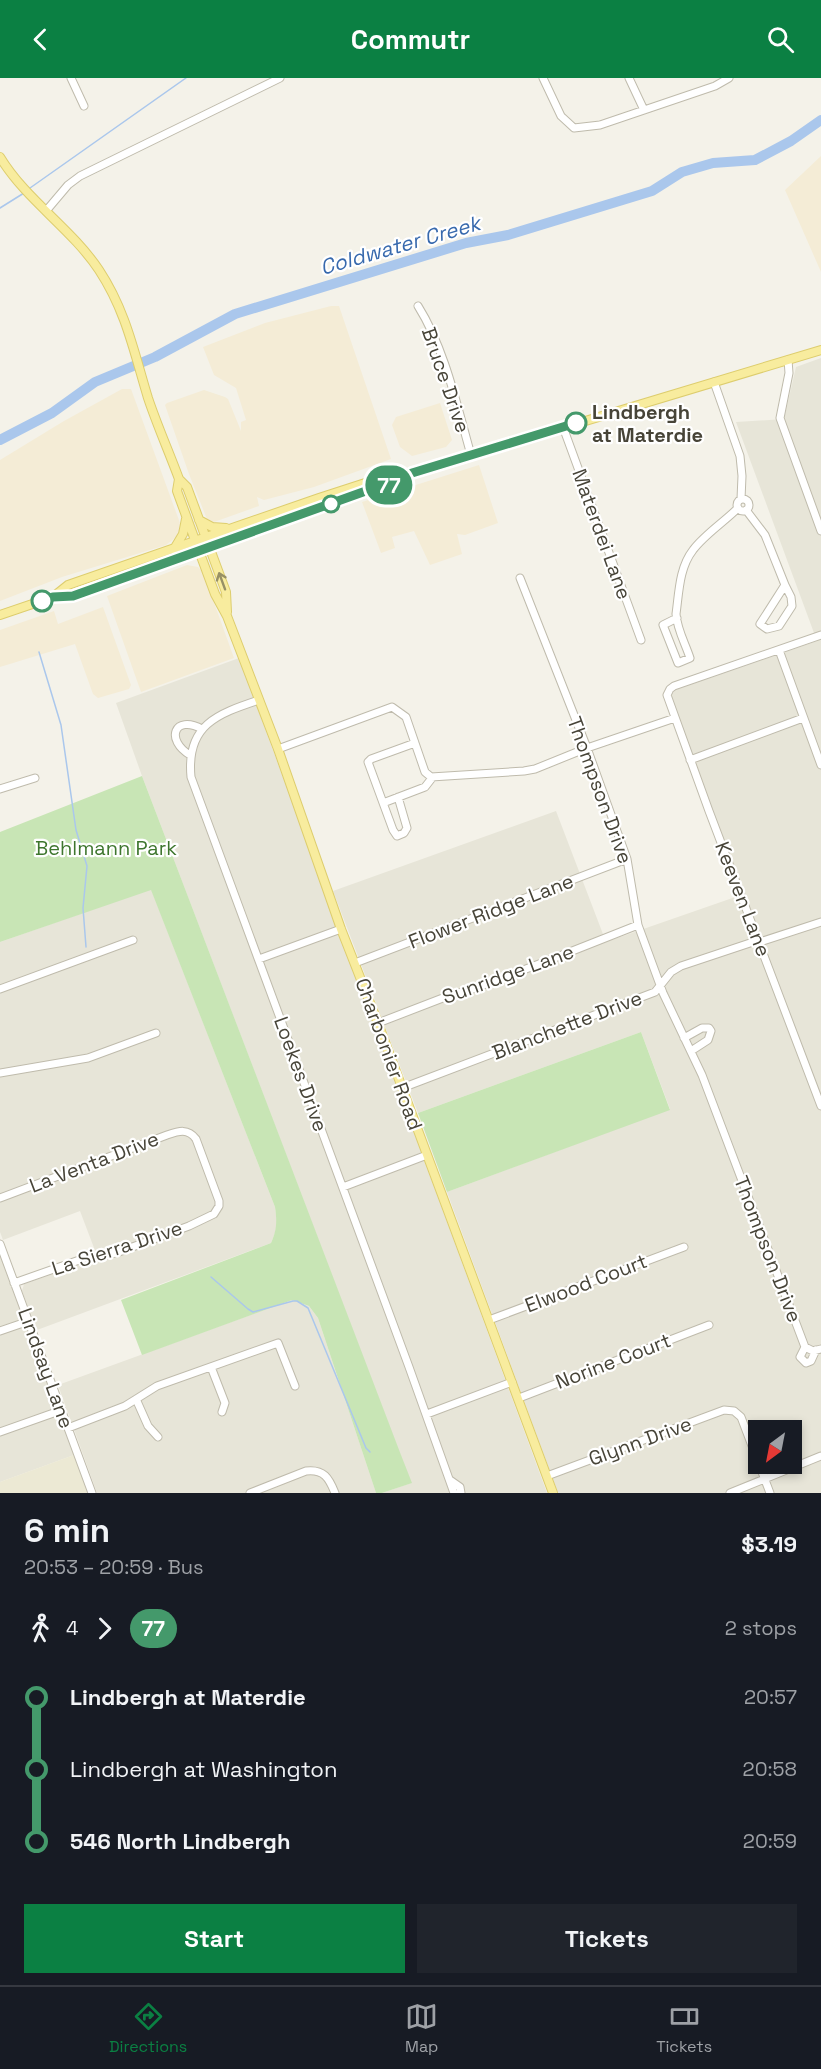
<!DOCTYPE html>
<html lang="en">
<head>
<meta charset="utf-8">
<style>
	body { margin:0; font-family:"Space Grotesk",sans-serif; background:#20242c; color:#f1f3f6; height:100vh; display:flex; flex-direction:column; font-size:22px; white-space:nowrap }
	* { box-sizing:border-box; margin:0 }
	p { font-size:20px; color:#9ea1a6 }
	.icon { flex:none; width:33px; height:33px; fill:none; stroke:currentColor; stroke-width:2; stroke-linecap:round; stroke-linejoin:round }
	.map { position:relative; height:1415px; overflow:hidden }
	.details { display:flex; flex-direction:column; background:#171b24; flex:1 }
	.details>* { flex:none }
	.badge { padding:0 12px; border-radius:20px; font-size:21px; line-height:39px }
	.needle { width:39px; rotate:212deg }
	.tools { position:absolute; left:748px; top:1342px; display:grid; gap:12px }
	.tools a { display:grid; place-items:center; width:54px; height:54px; border-radius:0px; background:#171b24; box-shadow:0 3px 9px #0003; font-size:30px }
	.map>.badge { position:absolute; translate:-50% -50%; box-shadow:0 0 0 3px #fff }
	.legs { display:flex; align-items:center; gap:9px; height:66px; padding:0 24px; font-size:20px }
	.legs p { margin-inline-start:auto }
	.summary { display:flex; align-items:center; justify-content:space-between; height:102px; padding:0 24px }
	h1 { font-size:33px; font-weight:700; line-height:45px }
	.action { display:flex; gap:12px; margin-top:auto; padding:12px 24px }
	.action a { flex:1; height:69px; border-radius:0px; background:#0b8043; color:#fff; font-size:24px; font-weight:700; line-height:69px; text-align:center }
	.action a+a { background:#20242c; color:#f1f3f6 }
	ul { padding:0 24px; list-style:none }
	li { display:flex; align-items:center; gap:21px; height:72px; font-size:22px }
	li i { display:grid; place-items:center; width:9px; height:100%; margin:0 8px; background:currentColor }
	li i::after { content:''; width:15px; height:15px; margin:-8px; border:4px solid; border-radius:50%; background:#171b24 }
	li p { margin-inline-start:auto }
	li:first-child i { background:linear-gradient(#0000 50%,currentColor 0) }
	li:last-child i { background:linear-gradient(currentColor 50%,#0000 0) }
	header { display:flex; justify-content:space-between; align-items:center; height:78px; padding:0 24px; background:#0b8043; color:#fff; font-size:27px; font-weight:700 }
	.dock { display:flex; justify-content:space-around; align-items:center; height:84px; border-top:2px solid #363941; background:#171b24; font-size:16px; color:#9ea1a6 }
	.dock a { display:grid; justify-items:center; gap:3px }
	.dock .selected { color:#0b8043 }
	.map>svg:first-child { display:block }
	.residential { fill:#e7e5d8; fill-rule:evenodd }
	.commercial { fill:#f4ecd6 }
	.education { fill:#ece9d4 }
	.green { fill:#c8e5b5 }
	.lines { fill:none; stroke-linecap:round; stroke-linejoin:round }
	.stream { stroke:#aac7ec; stroke-width:1.5 }
	.river { stroke:#aac7ec; stroke-width:10 }
	.minor-casing { stroke:#bfbbac; stroke-width:9 }
	.major-casing { stroke:#ddcd6e; stroke-width:10 }
	.minor { stroke:#fff; stroke-width:7 }
	.major { stroke:#f8ec9e; stroke-width:8 }
	.oneway { stroke:#979066 }
	.line-1-casing { stroke:#fff; stroke-width:14 }
	.line-1 { stroke:#44996b; stroke-width:9 }
	.stop-1-dot { fill:#fff; stroke:#44996b; stroke-width:3 }
	.labels { text-anchor:middle; dominant-baseline:central; stroke-width:4.5; stroke-linejoin:round; paint-order:stroke }
	.street-label { font-size:20px; fill:#474438; stroke:#fff }
	.stop-label { font-size:20px; font-weight:bold; fill:#474438; stroke:#fff; text-anchor:start }
	.park-label { font-size:20px; fill:#3e762e; stroke:#fff }
	.water-label { font-size:21px; font-style:italic; fill:#3769ad; stroke:#fff }
</style>
</head>
<body>
<header><svg class="icon" aria-label="back" viewBox="0 0 24 24"><path d="M15 5l-7 7 7 7"/></svg>Commutr<svg class="icon" aria-label="search" viewBox="0 0 24 24"><circle cx="10" cy="10" r="6"/><path d="M15 15l6 6"/></svg></header>
<div class="map">
<svg width="821" height="1415" viewBox="0 0 821 1415">
	<rect width="100%" height="100%" fill="#f4f2e9"/>
	<!-- residential -->
	<path class="residential" d="M821,280V1415H558L447,1114L670,1031L641,954L418,1035L333,813L556,733L606,864L744,816L671,619L675,612L817,563L736,344L784,341L796,289ZM759,1353H792V1386H759Z
		M239,580L547,1415H382L411,1405L142,698L116,625Z
		M151,811L275,1129L277,1145L275,1155L271,1165L37,1252L22,1213L24,1206L83,1185L99,1183L80,1133L3,1162L0,1154V864Z
		M0,1178L74,1377L0,1404Z
		M292,1222L309,1228L318,1240L376,1415H97L58,1307Z"/>
	<!-- commercial -->
	<path class="commercial" d="M821,78V194L785,112Z
		M331,228H339L391,381L314,409L264,422L257,419L259,428L214,444L207,441L189,396L165,327L167,325L204,312L225,319L228,321L241,353V344L246,342L236,310L214,297L203,269L265,245Z
		M122,311H131L180,445L179,453L175,460L166,467L62,499L0,523V382L64,343Z
		M440,325L452,362L446,369L412,378L400,369L392,347L396,339Z
		M479,387L498,445L465,457L457,456L462,476L430,487L414,453L392,459L395,470L381,475L362,424Z
		M187,487L198,489L203,494L234,580L141,614L107,518Z
		M103,529L131,607L129,611L98,620L93,616L75,566L0,589V552L54,533L58,546Z"/>
	<!-- education -->
	<path class="education" d="M74,1377L88,1415H0V1404Z"/>
	<!-- green -->
	<path class="green" d="M142,698L401,1377L412,1405L382,1415H376L318,1240L309,1228L292,1222L142,1277L121,1222L271,1165C277,1152 277,1143 275,1129L151,812L0,864V754Z
		M641,954L670,1032L447,1114L418,1035Z"/>
	<g class="lines">
		<!-- stream -->
		<path class="stream" d="M30,110L186,0
			M0,130L24,115
			M39,574L61,647L76,752L87,788L83,830L86,869
			M211,1199L248,1231L253,1234L293,1223H297L308,1230L366,1370L370,1374"/>
		<!-- river -->
		<path class="river" d="M0,362L52,335L95,304L155,279L235,236L466,165L508,157L652,113L682,94L713,85L755,82L791,63L821,42"/>
		<defs>
			<path id="minor" d="M71,0L84,28
				M543,0L561,38L574,50L600,47L715,8L729,0
				M629,0L644,32
				M46,133L68,107L80,98L280,0
				M418,228C445,271 457,328 471,377
				M788,282L789,295L780,340L821,453
				M714,304L740,378L742,398L741,421
				M563,349L641,562
				M737 427a6 6 0 1 1 12 0a6 6 0 1 1-12 0Z
				M746,432L765,457L785,507L760,546L767,551L779,548L792,528L791,519L785,507
				M520,500L587,670L627,781L638,847L663,915L702,997L805,1269L813,1273L821,1271
				M677,540L663,547L678,585L690,580C685,565 677,551 676,536C679,515 679,490 693,472C704,457 724,444 738,430
				M821,557L674,608L670,611L667,617L709,733L821,1028
				M779,572L821,687
				M259,622C217,636 186,647 191,699L409,1289L454,1415
				M278,671L392,629L406,639L425,694L431,699L524,693L535,691L587,670L675,640
				M190,677C165,662 174,636 202,651
				M690,682L803,640
				M0,711L35,700
				M398,719L407,750L404,755L397,758L393,752L368,684L371,681L415,665
				M383,725L425,709L432,700
				M259,881L341,851
				M355,885L627,781
				M0,911L133,862
				M378,945L448,918L470,912L547,883L638,847
				M684,960L702,950H709L711,953L708,962L691,973
				M0,995L88,980L156,955
				M402,1010L655,914L671,894L681,888L759,862L763,863L821,844
				M343,1109L427,1077
				M0,1120L167,1057C179,1053 188,1050 196,1061L219,1123V1128L214,1136L189,1148L119,1174L104,1178L85,1180L14,1205
				M0,1166L92,1415
				M489,1242L684,1169
				M0,1253L29,1243
				M805,1269L800,1279L806,1285L811,1283L816,1272
				M211,1289L225,1325L222,1334
				M519,1320L709,1247
				M136,1321L148,1348L158,1359
				M427,1336L512,1304
				M68,1350L125,1328L157,1308L278,1265L295,1308
				M0,1354L62,1332
				M547,1398L724,1332L734,1333L741,1339L770,1415
				M450,1402L460,1409L461,1415
				M250,1415L306,1393C324,1391 329,1400 335,1415
				M730,1415L821,1378"/>
			<path id="major" d="M0,79C26,122 71,150 99,192C126,233 134,274 148,320C157,347 169,374 179,401L187,409L226,514L227,534
				M179,401L177,413L192,454L215,516L227,538L278,671L341,851L378,945L553,1415
				M199,442L212,449L226,450
				M174,471L183,456L186,441
				M53,519L68,507L319,420L396,395H412L466,379L821,272
				M0,537L53,519L73,518L338,423L400,403L412,395"/>
		</defs>
		<!-- minor casing -->
		<use href="#minor" class="minor-casing"/>
		<!-- major casing -->
		<use href="#major" class="major-casing"/>
		<!-- minor -->
		<use href="#minor" class="minor"/>
		<!-- major -->
		<use href="#major" class="major"/>
	</g>
	<!-- one-way arrows -->
	<defs><path id="oneway-shaft" d="M-6 0H5M1.5-3L5.5 0L1.5 3" fill="none" stroke-width="1.6" stroke-linecap="round" stroke-linejoin="round" transform="scale(1.5)"/></defs>
	<use class="oneway" href="#oneway-shaft" transform="translate(222 503) rotate(-110)"/>
	<g class="lines">
		<defs>
			<path id="line-1" d="M42,523L53,519L73,518L363,414L400,403L412,395L576,345"/>
		</defs>
		<!-- line-1 casing -->
		<use href="#line-1" class="line-1-casing"/>
		<!-- line-1 -->
		<use href="#line-1" class="line-1"/>
	</g>
	<!-- markers -->
	<g class="stop-1-dot">
		<circle cx="576" cy="345" r="10"/>
		<circle cx="331" cy="426" r="8"/>
		<circle cx="42" cy="523" r="10"/>
	</g>
	<g class="labels">
		<!-- street labels -->
		<g class="street-label">
			<text transform="translate(446 302) rotate(71)">Bruce Drive</text>
			<text transform="translate(602 456) rotate(70)">Materdei Lane</text>
			<text transform="translate(600 712) rotate(70)">Thompson Drive</text>
			<text transform="translate(743 821) rotate(69)">Keeven Lane</text>
			<text transform="translate(491 833) rotate(-21)">Flower Ridge Lane</text>
			<text transform="translate(508 896) rotate(-20)">Sunridge Lane</text>
			<text transform="translate(567 947) rotate(-21)">Blanchette Drive</text>
			<text transform="translate(389 976) rotate(70)">Charbonier Road</text>
			<text transform="translate(301 996) rotate(70)">Loekes Drive</text>
			<text transform="translate(94 1084) rotate(-21)">La Venta Drive</text>
			<text transform="translate(117 1170) rotate(-18)">La Sierra Drive</text>
			<text transform="translate(768 1171) rotate(69)">Thompson Drive</text>
			<text transform="translate(586 1205) rotate(-21)">Elwood Court</text>
			<text transform="translate(613 1283) rotate(-21)">Norine Court</text>
			<text transform="translate(46 1290) rotate(70)">Lindsay Lane</text>
			<text transform="translate(640 1363) rotate(-20)">Glynn Drive</text>
		</g>
		<!-- stop labels -->
		<g class="stop-label">
			<text x="592" y="334">Lindbergh<tspan x="592" dy="23">at Materdie</tspan></text>
		</g>
		<!-- park labels -->
		<g class="park-label">
			<text x="106" y="770">Behlmann Park</text>
		</g>
		<!-- water labels -->
		<g class="water-label">
			<text transform="translate(400 167) rotate(-16)">Coldwater Creek</text>
		</g>
	</g>
</svg>
<div class="tools">
<a><svg class="needle" viewBox="-14 -14 28 28"><path d="M0-13l5 13h-10z" fill="#e53935"/><path d="M0 13l5-13h-10z" fill="#9ea1a6"/></svg></a>
</div>
<b class="badge" style="left:389px;top:407px;background:#44996b;color:#fff">77</b>
</div>
<section class="details">
<div class="summary"><div><h1>6 min</h1><p>20:53 – 20:59 · Bus</p></div><b>$3.19</b></div>
<div class="legs"><svg class="icon" aria-label="walk" viewBox="0 0 24 24"><circle cx="13" cy="4" r="2"/><path d="M13 8l-2 6 4 7M11 14l-3 7M7 12l3-4h3l4 4"/></svg>4<svg class="icon" aria-label="forward" viewBox="0 0 24 24"><path d="M9 5l7 7-7 7"/></svg><b class="badge" style="background:#44996b;color:#fff">77</b><p>2 stops</p></div>
<ul>
<li><i style="color:#44996b"></i><b>Lindbergh at Materdie</b><p>20:57</p></li>
<li><i style="color:#44996b"></i><span>Lindbergh at Washington</span><p>20:58</p></li>
<li><i style="color:#44996b"></i><b>546 North Lindbergh</b><p>20:59</p></li>
</ul>
<div class="action"><a>Start</a><a>Tickets</a></div>
</section>
<nav class="dock">
<a class="selected"><svg class="icon" aria-label="directions" viewBox="0 0 24 24"><path d="M12 3l9 9-9 9-9-9zM9 14v-3h6M13 9l2 2-2 2"/></svg>Directions</a>
<a><svg class="icon" aria-label="map" viewBox="0 0 24 24"><path d="M3 6l6-2 6 2 6-2v14l-6 2-6-2-6 2zM9 4v14M15 6v14"/></svg>Map</a>
<a><svg class="icon" aria-label="tickets" viewBox="0 0 24 24"><path d="M3 7h18v10H3zM15 7v10"/></svg>Tickets</a>
</nav>
</body>
</html>
